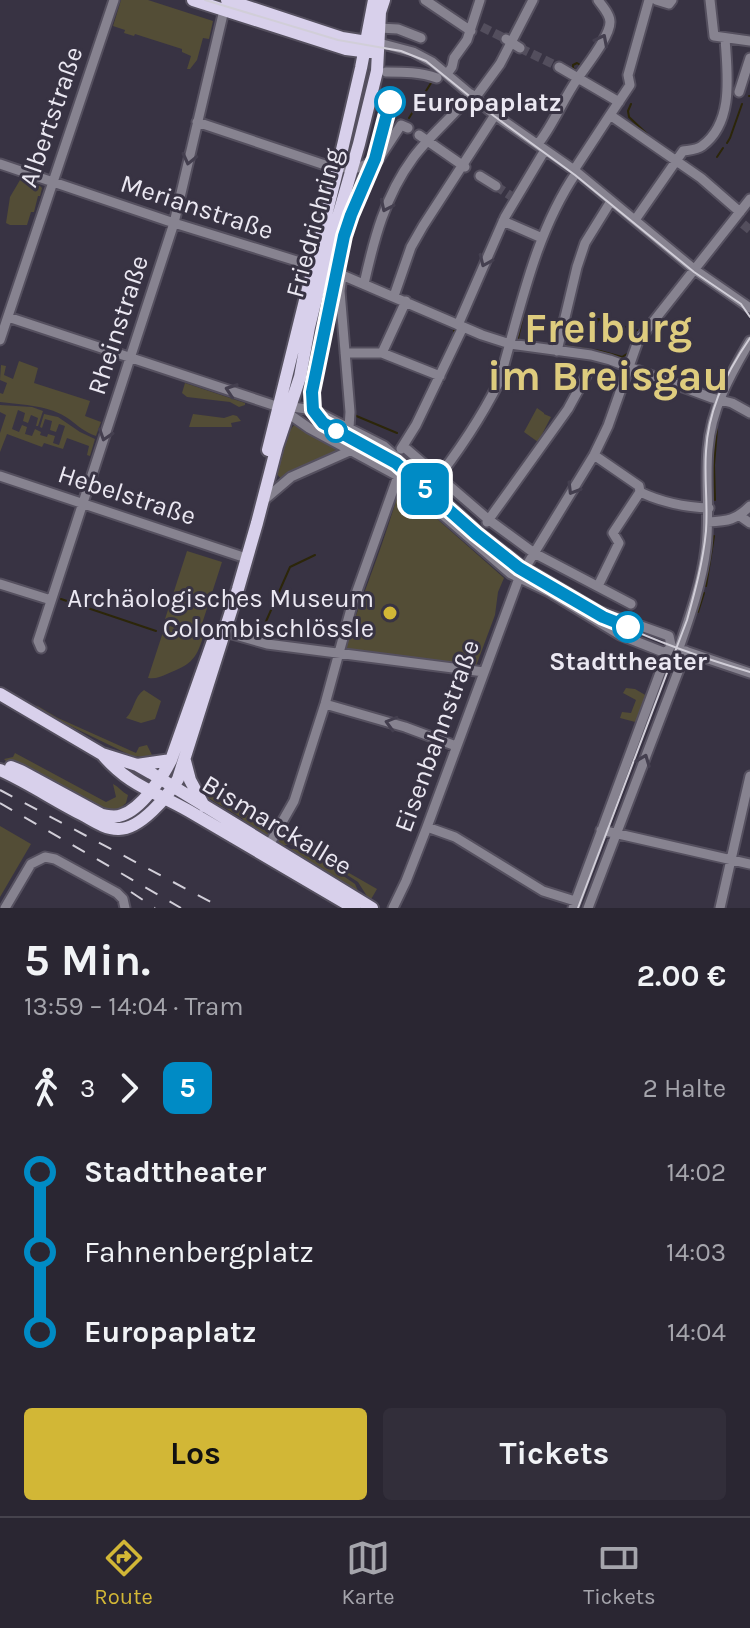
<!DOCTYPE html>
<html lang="de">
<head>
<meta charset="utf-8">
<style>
	body { margin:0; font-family:Karla,sans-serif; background:#322e3a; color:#f1f3f6; height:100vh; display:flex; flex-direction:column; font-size:30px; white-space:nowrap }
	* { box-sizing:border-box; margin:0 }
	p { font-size:26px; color:#a5a5ac }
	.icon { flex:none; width:44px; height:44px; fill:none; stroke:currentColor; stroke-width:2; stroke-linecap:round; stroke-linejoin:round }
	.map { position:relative; height:908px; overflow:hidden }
	.sheet { display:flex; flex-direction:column; background:#2a2632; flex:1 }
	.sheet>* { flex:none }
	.badge { padding:0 16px; border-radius:12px; font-size:28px; line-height:52px }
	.map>.badge { position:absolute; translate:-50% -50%; box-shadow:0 0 0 4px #fff }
	.legs { display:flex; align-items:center; gap:12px; height:88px; padding:0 24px; font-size:26px }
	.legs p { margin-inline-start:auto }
	.overview { display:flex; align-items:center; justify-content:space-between; height:136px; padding:0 24px }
	h1 { font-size:44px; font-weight:700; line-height:60px }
	.action { display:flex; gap:16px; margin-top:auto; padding:16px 24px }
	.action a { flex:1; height:92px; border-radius:8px; background:#d2b736; color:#111; font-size:32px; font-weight:700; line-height:92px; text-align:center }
	.action a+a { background:#322e3a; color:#f1f3f6 }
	ul { padding:0 24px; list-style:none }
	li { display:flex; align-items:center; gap:28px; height:80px; font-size:30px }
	li i { display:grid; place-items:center; width:12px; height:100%; margin:0 10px; background:currentColor }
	li i::after { content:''; width:20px; height:20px; margin:-10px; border:6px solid; border-radius:50%; background:#2a2632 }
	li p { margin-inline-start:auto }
	li:first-child i { background:linear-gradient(#0000 50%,currentColor 0) }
	li:last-child i { background:linear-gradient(currentColor 50%,#0000 0) }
	.tab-bar { display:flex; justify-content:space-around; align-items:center; height:112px; border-top:2px solid #46434d; background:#2a2632; font-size:22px; color:#a5a5ac }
	.tab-bar a { display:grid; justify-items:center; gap:4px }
	.tab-bar .active { color:#d2b736 }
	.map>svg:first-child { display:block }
	.green { fill:#534d36 }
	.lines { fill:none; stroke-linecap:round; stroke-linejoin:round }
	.stream { stroke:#2c2609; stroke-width:2 }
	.minor-tunnel { stroke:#534e5d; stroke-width:9; stroke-dasharray:9 4.5; stroke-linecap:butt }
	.minor-casing { stroke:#55505f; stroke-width:13 }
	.major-casing { stroke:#55505f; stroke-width:16 }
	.minor { stroke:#878390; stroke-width:9 }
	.major { stroke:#d8d0eb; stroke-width:12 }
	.tram { stroke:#d1ced8; stroke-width:2 }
	.rail { stroke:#d1ced8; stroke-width:2; stroke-dasharray:14 14; stroke-linecap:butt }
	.oneway { stroke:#443f4f }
	.line-1-casing { stroke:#fff; stroke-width:18 }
	.line-1 { stroke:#008bc5; stroke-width:12 }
	.stop-1-dot { fill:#fff; stroke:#008bc5; stroke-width:4 }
	.poi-dot { fill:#d2b736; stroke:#383343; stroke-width:3 }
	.labels { text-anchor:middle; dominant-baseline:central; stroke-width:6; stroke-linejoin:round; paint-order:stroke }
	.stop-label { font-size:26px; font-weight:bold; fill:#ebe8f2; stroke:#383343; text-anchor:start }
	.street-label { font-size:26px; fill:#ebe8f2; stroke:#383343 }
	.poi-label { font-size:26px; fill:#ebe8f2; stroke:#383343; text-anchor:end }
	.town-label { font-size:42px; font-weight:bold; fill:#decc7e; stroke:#383343 }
</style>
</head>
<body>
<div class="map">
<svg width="750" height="908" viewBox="0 0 750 908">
	<rect width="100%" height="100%" fill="#383343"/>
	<!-- green -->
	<path class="green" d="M121,0H148L213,21L209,39L203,38L197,60L190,69H187L191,56L182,52V49L135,34L134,36L124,33L125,30L113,26Z
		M363,177L370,180C355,210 343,237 339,270L332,267L331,264L341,224L350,205L357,183H361Z
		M20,180L40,186L42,188L40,196H38L34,212H31L27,225H10L6,223L10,197Z
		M329,282L336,284L327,329L315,332L322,298Z
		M322,335H326L314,394L303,392L306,378L311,369L316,340Z
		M19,361L38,368L34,383L90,401L85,416L101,422L96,436C85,432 78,426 69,419C49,405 24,405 0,402V393L3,394L7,383L0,380L1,365L6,366L4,375L13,379Z
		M185,383L245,403V405L239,407L230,402L187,397L182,393Z
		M0,405L32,407L43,411L38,426H36L38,418L31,415L28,423L23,421L25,413L18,410L12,429L19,432L22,425L27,427L25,434L32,436L35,429L41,432L40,435L47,437L48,434L55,436L53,443L59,445L65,426L59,424L56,432L50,430L52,421L45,419L42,428L40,427L44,414L58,417L80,432L95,439L90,456L87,455L89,446L67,438L63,449L44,443L42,447L7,434L0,452V433L6,415L0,412Z
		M537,408L544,413V414L551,417L538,442L524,432Z
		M193,414L224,418L233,415L237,416L241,421L231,423L232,427H189Z
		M294,425L335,447L336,452L303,466L281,479L277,474L288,433Z
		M393,458L512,561L508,568L389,467Z
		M399,490L418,502L504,578L498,592L495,615L476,666L344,650C362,596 384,544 399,490Z
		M187,551L222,562L200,630L165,619Z
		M167,625L203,637C196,661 189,665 167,674C160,677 156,679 148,678L164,629L169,630Z
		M626,688L635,689L647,696L639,723L620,718L622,712L631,713L636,700L623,693Z
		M144,690L161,701L155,719L141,723L126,718C134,711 134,696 144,690Z
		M36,705L58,718L136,753L139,747L147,745L152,755L143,757L132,756L58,720L41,710Z
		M15,753L106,802L116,797L113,784C119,787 122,792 128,795L126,803L117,811L104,809L26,768L7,762L4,759L13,757Z
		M200,785L271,829V834L267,837L249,829L242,818L203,795L199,786Z
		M0,826L31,844L0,897Z
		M278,834H281L377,889L370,901L358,882L341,871L339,873L355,884L359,893L285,849H296L310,857L311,854L296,845H278L275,842Z"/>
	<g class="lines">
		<!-- stream -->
		<path class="stream" d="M516,21L528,0
			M576,71L573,68V65L577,63L582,66
			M749,96H750
			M631,104L628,111L629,117L647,134
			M491,105L505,116
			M409,118L431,83
			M727,143L730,138L742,104
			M717,157L723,148
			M559,165L570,173
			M373,176L382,162
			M578,179L587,186
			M638,208L644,199
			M646,235L687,270
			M341,264L350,223L369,183
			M472,304L487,270
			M445,324L454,328V335
			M640,332L651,318
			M518,338L526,303
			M593,341L598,319L639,331
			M566,346L600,351L622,357L630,352
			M437,371L445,356
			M354,415L397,433
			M608,437L613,425
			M715,500L714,465L717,429
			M493,529L514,545
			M706,586L714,536
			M61,599L156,631
			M698,612L704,593
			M260,635L290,567L315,555"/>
		<!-- minor-tunnel -->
		<path class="minor-tunnel" d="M482,27L506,39
			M520,48L559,67
			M496,186L511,196
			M743,224L750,230"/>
		<defs>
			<path id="minor" d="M425,0L471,31
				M649,0L628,75L630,85L610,115L701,178L740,212
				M656,0L669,4L672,0
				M710,0L714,36L750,41
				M379,28L398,29L421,38
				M506,39L520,48
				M379,43L413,52L432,62L495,115L574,170L695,270L750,308
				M559,67L619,102
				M386,72C404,72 420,72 437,78
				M447,74L452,67L454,58L467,40L480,0
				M739,92L750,58
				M475,98L500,64L533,0
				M197,122L325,165L354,169L378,160L401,125L408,128
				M419,135L465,167
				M538,144C554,124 563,99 578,78C586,66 610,37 610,22C610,14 602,6 598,0
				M0,164L174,223L342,275L482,335L510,344L591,355L610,360L712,398L732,403L750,413
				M574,170L610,115
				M480,176L496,186
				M635,220L683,151C689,150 697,150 702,146C735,122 727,72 725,38
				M503,221L542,238
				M342,275L340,291L350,412L349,428
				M364,284C374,239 385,196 413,158C430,135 453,117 471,94
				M394,296L411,247L423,226L495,115
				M8,317L279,407L309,428L398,476L511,574L549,592L620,635L663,652L668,651
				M458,325L505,217L545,150
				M0,340L114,0
				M557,351L577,267L585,243L611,201
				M345,353H382L440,376
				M382,353L406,301
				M286,406L313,410L384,446L480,533L521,565L599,611L669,636L671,645L668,651L573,908
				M403,446L489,520L534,553L631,604
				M401,449L416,425L463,327
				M594,455L639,486L640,492C663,503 684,507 709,508
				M0,476L240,556
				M430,488C456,455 480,420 499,382C520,311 534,235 576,173
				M264,500L291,477L352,450
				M740,516L750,523
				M487,522L568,409L586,376
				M708,522C728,521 736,520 750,506
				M0,584L51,600
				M598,586L619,543L613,533L640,492
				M225,632L267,644L484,672
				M41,648L38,641L174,223L224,10
				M679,648C690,616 702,582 706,548C710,515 705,482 708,449C711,409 730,375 750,341
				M682,650L750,673
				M325,704L405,727L456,746
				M427,827L455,837L543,891L575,901
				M601,830L750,864
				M269,845L294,801L325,704L352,605L398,476
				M5,908L31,864L45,857L55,859L117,893L123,899L125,908
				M393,908L406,881L427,827L519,578L594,455L608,426L638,341L750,199
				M588,908L686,651
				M720,908L750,776"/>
			<path id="major" d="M193,0L346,49L370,52
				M227,0L342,38L373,43
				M268,450L338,167L361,68L374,0
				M0,694L102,754L137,765L151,773L372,908
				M102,754C129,786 154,791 189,811C244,843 299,876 354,908
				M185,761L190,780L204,806
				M137,765L171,760
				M11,767L21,771L102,815C109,816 115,818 122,815C141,809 162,778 171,760L213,641
				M0,770C29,783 55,801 83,815C94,821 105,829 118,829C140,830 168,796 178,779L238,589L257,523L277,446L300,377L309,327L325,262L359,144L377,71L380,12L384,0"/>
		</defs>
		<!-- minor casing -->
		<use href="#minor" class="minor-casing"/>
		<!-- major casing -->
		<use href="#major" class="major-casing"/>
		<!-- minor -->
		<use href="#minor" class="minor"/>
		<!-- major -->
		<use href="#major" class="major"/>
		<!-- tram -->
		<path class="tram" d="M205,0L338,40L401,51L426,61L494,116L575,175L694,272L741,304L750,317
			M394,88L375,159L344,236L312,392C311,400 311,408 316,415C326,432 379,450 398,465C432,491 460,524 494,550C567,607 661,646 750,672
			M578,908L687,620C695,591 703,562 706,531C708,504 704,478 706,451C708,410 727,371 750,338"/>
		<!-- rail -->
		<path class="rail" d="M0,790L222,908
			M0,803L181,908
			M131,892L155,908"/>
	</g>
	<!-- one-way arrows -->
	<defs><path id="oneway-chevron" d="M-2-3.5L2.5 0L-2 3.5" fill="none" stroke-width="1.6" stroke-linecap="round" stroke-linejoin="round" transform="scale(2)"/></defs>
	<g class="oneway">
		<use href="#oneway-chevron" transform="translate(602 40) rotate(-63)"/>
		<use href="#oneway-chevron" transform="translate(189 159) rotate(103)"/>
		<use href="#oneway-chevron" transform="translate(386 206) rotate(115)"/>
		<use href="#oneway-chevron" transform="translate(485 261) rotate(114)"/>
		<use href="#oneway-chevron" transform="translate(231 390) rotate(-161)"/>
		<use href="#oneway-chevron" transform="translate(105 435) rotate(108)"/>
		<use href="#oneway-chevron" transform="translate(573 489) rotate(121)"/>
		<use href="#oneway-chevron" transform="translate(391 723) rotate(-164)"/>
		<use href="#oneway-chevron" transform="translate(644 760) rotate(-69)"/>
	</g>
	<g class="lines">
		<defs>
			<path id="line-1" d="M390,102L375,159L351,215L344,236L312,392L313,410L323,423L396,463L476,534L519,568L603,617L628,627"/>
		</defs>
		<!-- line-1 casing -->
		<use href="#line-1" class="line-1-casing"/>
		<!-- line-1 -->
		<use href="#line-1" class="line-1"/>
	</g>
	<!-- markers -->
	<g class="stop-1-dot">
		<circle cx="390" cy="102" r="14"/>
		<circle cx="336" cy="431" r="10"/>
		<circle cx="628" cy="627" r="14"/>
	</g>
	<circle class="poi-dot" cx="390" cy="613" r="8"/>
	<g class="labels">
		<!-- stop labels -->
		<g class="stop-label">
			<text x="412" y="102">Europaplatz</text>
			<text x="628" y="661" text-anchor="middle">Stadttheater</text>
		</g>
		<!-- street labels -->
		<g class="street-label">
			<text transform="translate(51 117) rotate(-71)">Albertstraße</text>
			<text transform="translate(197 207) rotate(18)">Merianstraße</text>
			<text transform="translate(314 223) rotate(-75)">Friedrichring</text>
			<text transform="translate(118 325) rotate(-72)">Rheinstraße</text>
			<text transform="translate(127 495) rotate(18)">Hebelstraße</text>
			<text transform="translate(437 736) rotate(-70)">Eisenbahnstraße</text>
			<text transform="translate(277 825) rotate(31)">Bismarckallee</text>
		</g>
		<!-- poi labels -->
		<g class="poi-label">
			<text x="374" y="598">Archäologisches Museum<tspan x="374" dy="30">Colombischlössle</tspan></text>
		</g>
		<!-- town labels -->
		<g class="town-label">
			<text x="608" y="328">Freiburg<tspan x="608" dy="48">im Breisgau</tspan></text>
		</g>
	</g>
</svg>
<b class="badge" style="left:425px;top:489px;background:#008bc5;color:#fff">5</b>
</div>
<section class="sheet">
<div class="overview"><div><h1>5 Min.</h1><p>13:59 – 14:04 · Tram</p></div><b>2.00 €</b></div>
<div class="legs"><svg class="icon" aria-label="walk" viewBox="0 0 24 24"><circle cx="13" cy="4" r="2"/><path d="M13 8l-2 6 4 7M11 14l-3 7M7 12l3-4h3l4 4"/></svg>3<svg class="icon" aria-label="forward" viewBox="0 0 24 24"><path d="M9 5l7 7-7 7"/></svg><b class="badge" style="background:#008bc5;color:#fff">5</b><p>2 Halte</p></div>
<ul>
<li><i style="color:#008bc5"></i><b>Stadttheater</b><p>14:02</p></li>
<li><i style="color:#008bc5"></i><span>Fahnenbergplatz</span><p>14:03</p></li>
<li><i style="color:#008bc5"></i><b>Europaplatz</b><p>14:04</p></li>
</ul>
<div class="action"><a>Los</a><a>Tickets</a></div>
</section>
<nav class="tab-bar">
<a class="active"><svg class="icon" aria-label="directions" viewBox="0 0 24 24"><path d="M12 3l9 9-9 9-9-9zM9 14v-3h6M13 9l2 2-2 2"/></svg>Route</a>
<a><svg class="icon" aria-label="map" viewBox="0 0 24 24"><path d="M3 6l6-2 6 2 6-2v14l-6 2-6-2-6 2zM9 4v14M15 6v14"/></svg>Karte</a>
<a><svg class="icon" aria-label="tickets" viewBox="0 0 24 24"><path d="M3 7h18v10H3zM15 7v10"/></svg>Tickets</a>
</nav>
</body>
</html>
